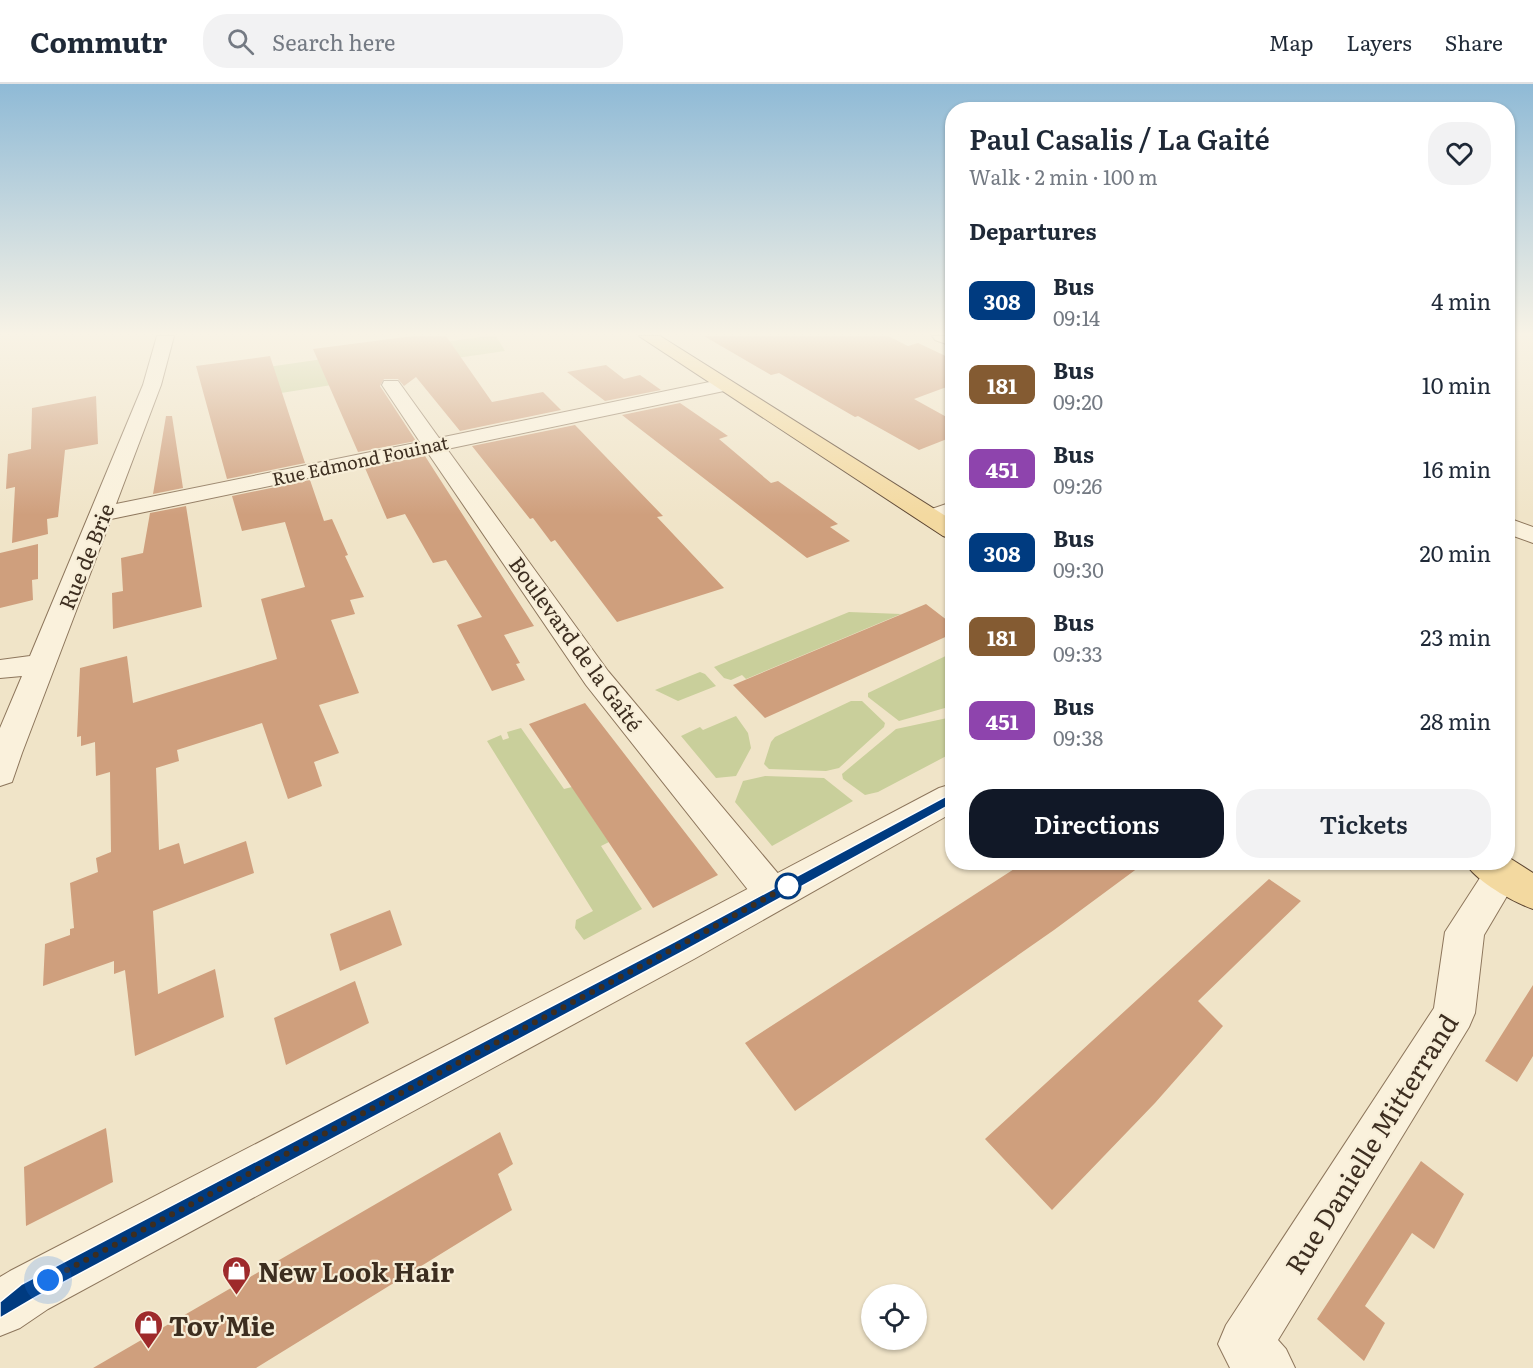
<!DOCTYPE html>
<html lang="en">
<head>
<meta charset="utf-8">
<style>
	body { margin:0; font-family:Literata,serif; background:#f2f2f3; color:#1f2937; height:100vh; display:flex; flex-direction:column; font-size:22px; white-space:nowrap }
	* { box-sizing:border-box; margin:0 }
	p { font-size:20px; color:#747a83 }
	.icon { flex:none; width:33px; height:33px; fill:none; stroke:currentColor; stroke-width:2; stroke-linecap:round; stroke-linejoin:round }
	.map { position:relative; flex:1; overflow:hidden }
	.side { position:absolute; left:945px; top:18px; width:570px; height:768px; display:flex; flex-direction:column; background:#fff; border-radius:24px; box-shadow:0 2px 4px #0004 }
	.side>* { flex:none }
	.badge { padding:0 12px; border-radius:9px; font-size:21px; line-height:39px }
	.buttons { position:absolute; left:861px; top:1200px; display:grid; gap:12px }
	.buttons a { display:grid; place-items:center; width:66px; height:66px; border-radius:50%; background:#fff; box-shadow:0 2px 4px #0004; font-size:30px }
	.you { position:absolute; width:30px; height:30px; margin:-15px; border:4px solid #fff; border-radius:50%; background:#1a73e8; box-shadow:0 0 0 9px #1a73e833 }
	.map>.badge { position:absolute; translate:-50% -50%; box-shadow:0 0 0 3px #fff }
	h2 { padding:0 24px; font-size:22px; line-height:54px }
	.round { display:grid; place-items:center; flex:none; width:63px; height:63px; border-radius:24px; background:#f2f2f3 }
	.head { display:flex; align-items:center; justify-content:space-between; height:102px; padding:0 24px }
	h1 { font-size:28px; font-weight:600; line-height:45px }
	.action { display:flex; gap:12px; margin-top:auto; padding:12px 24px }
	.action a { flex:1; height:69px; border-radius:24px; background:#111827; color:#fff; font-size:24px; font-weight:600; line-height:69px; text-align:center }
	.action a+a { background:#f2f2f3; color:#1f2937 }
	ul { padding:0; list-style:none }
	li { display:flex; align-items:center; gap:18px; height:84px; padding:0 24px }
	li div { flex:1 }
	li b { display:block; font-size:22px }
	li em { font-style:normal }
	li .badge { min-width:66px; font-weight:700; text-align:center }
	header { display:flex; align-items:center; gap:36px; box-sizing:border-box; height:84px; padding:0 30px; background:#fff; border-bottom:2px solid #e0e1e3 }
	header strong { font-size:28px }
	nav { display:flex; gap:33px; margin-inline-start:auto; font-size:21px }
	.search { width:420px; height:54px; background:#f2f2f3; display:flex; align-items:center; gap:15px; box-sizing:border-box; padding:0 21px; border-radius:24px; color:#747a83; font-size:22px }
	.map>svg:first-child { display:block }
	.green { fill:#c9cf9b }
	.building { fill:#cf9f7d }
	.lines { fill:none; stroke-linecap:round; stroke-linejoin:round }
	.minor-casing { stroke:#8d765c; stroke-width:2 }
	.tertiary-casing { stroke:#8d765c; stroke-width:2 }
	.primary-casing { stroke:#5b4430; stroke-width:2 }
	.minor { fill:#faf1dc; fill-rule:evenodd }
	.tertiary { fill:#faf1dc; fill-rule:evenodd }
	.primary { fill:#f3d9a0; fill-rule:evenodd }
	.line { fill:#003b80; stroke:#fff; stroke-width:1.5 }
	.walk { stroke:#3d2e20; stroke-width:6; stroke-dasharray:0 10.8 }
	.stop-dot { fill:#fff; stroke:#003b80; stroke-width:3 }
	.labels { text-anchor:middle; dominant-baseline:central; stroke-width:4.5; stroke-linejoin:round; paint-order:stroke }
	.far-street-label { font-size:18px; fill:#3d2e20; stroke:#f7eed8 }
	.street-label { font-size:21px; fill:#3d2e20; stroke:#f7eed8 }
	.near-street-label { font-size:26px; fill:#3d2e20; stroke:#f7eed8 }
	.near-poi-label { font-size:26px; font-weight:bold; fill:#3d2e20; stroke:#f7eed8; text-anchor:start }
</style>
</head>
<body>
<header>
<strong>Commutr</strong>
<div class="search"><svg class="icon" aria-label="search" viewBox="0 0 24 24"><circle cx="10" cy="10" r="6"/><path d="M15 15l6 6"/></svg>Search here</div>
<nav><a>Map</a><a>Layers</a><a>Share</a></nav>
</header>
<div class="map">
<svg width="1533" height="1284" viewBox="0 0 1533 1284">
	<rect width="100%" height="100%" fill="#f0e4c8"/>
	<!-- green -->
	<path class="green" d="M488,252H496L505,267L408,281L402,264Z
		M385,266L395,291L236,316L234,288Z
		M849,528L901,530L746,595L742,591L731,596L724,594L714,583Z
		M952,569V622L899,637L868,613V609Z
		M700,588L705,590L716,602L678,617L655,606Z
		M851,617H862L885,639L884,643L839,684L826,687L769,685L764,680L771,658L775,653Z
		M736,632L748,649L751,664L736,692L716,694L681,652L700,643L703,646Z
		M952,633V669L878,708L865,711L843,695L842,690L896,645Z
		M521,644L564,705L572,703L609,758L601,762L642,825L584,856L575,844L576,836L593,827L487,657L501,651L503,656L509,654L507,648Z
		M765,692L824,694L853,717L772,762L735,718L743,697Z"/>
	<!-- building -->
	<path class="building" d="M413,252H446L492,318L543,308L561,326L460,347L416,293L404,302L398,295H384L380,302L416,357L358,368L313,265Z
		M704,252H888L908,262L918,259L952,275V301L914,315L952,336V353L919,366L858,332L855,333L779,289L771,291Z
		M270,272L305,379L227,395L196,282Z
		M606,281L624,295L640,291L661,306L605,317L567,288Z
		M96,312L98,360L65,366L58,433L47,435L48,450L12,459L15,403L6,405L8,370L31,365L32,324Z
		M680,319L728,352L719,355L771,399L778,397L838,440L830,443L850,457L807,474L622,331Z
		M166,332H172L183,404L153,410Z
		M575,341L663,432L657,433L724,504L617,538L555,456L551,458L533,434L530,435L472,362Z
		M425,372L534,542L504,551L520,579L516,580L525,596L492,607L457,541L482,533L446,476L433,479L405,430L387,435L365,384Z
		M310,396L324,437L332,435L348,471L345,472L364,513L350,516L355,530L331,536L359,609L319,621L339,669L314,678L322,702L288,715L262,639L177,666L179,677L156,684L159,766L179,759L184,780L246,757L254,789L153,827L158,910L215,885L224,933L135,972L125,886L114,890V877L43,902L45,860L70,851V845L74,844L70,799L98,788L96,774L111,768L110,688L96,692L95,658L81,662V652L77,653L80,584L127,572L133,619L277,575L261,515L305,503L285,438L242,447L232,412Z
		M186,422L202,523L113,545L112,509L123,507L121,474L143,469L150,429Z
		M38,460V495L32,496L33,516L0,524V469Z
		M926,520L952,540V550L765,634L733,601Z
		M585,619L718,791L653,824L529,640Z
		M1025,778H1146L1054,846L795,1027L745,959Z
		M1269,795L1301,817L1198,917L1223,942L1155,1019L1052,1126L985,1055Z
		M390,826L402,861L340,887L330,850Z
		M355,897L369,939L286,981L274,934Z
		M1533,901V972L1517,998L1485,977Z
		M106,1044L113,1098L26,1142L24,1083Z
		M500,1048L513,1080L498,1090L512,1126L256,1284H93Z
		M1421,1077L1464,1110L1434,1165L1412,1149L1365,1222L1385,1239L1364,1277L1317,1235Z"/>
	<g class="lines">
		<defs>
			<path id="minor" d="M157,252H174L161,301L116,420L420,358L382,301L384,297H398L439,354L724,295L731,297L733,301L731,305L724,307L447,365L608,587L786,799L792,810L786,821L773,825L760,821L586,601L428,369L111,435L22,669L12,698L0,702V644L22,592L0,594V576L30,572L143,301Z
				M932,252H952V262L935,256Z
				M952,418V433L931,440L923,438L919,433L923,428Z
				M1508,434L1533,443V459L1508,450Z
				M1508,777L1515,780L1520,790L1484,851L1475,929L1469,943L1278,1256L1286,1265L1295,1284H1230L1218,1260L1226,1241L1434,924L1445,848L1489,780Z"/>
			<path id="tertiary" d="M952,700V729L694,875L48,1225L20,1244L0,1252V1193L10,1187L664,849L939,704Z"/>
			<path id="primary" d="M639,252H660L952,436V455L943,452Z
				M1508,773L1533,789V825C1513,818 1475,797 1465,778H1508Z"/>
		</defs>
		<!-- minor casing -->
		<use href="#minor" class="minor-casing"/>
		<!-- tertiary casing -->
		<use href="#tertiary" class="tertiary-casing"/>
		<!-- primary casing -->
		<use href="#primary" class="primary-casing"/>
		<!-- minor -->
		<use href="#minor" class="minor"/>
		<!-- tertiary -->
		<use href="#tertiary" class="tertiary"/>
		<!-- primary -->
		<use href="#primary" class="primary"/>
	</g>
	<!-- sky -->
	<linearGradient id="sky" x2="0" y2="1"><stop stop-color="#8fbad6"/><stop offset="0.58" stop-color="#f8f3e6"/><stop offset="1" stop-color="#f8f3e6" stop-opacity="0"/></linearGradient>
	<rect width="1533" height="431" fill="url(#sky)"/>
	<!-- line -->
	<path class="line" d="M952,709L959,713L957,717L684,867L36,1213L0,1234V1218L22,1200L674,858Z"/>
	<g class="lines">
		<!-- walk -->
		<path class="walk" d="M48,1196L679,862L788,802"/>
	</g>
	<!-- icons -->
	<defs>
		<symbol id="shop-pin" viewBox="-11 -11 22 30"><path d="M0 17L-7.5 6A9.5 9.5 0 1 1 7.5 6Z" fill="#9e2a2b" stroke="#f7eed8"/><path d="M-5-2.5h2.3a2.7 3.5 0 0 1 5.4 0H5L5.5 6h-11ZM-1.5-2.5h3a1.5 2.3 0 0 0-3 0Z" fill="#fff"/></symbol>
	</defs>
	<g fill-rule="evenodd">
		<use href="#shop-pin" x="220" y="1170" width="33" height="45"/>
		<use href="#shop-pin" x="132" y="1224" width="33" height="45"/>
	</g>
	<!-- markers -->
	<circle class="stop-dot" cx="788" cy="802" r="12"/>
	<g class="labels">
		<!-- far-street labels -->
		<g class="far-street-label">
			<text transform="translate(360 376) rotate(-12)">Rue Edmond Fouinat</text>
		</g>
		<!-- street labels -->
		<g class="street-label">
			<text transform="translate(85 472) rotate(-68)">Rue de Brie</text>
			<text transform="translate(577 559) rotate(54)">Boulevard de la Gaîté</text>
		</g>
		<!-- near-street labels -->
		<g class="near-street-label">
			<text transform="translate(1370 1059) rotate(-58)">Rue Danielle Mitterrand</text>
		</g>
		<!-- near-poi labels -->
		<g class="near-poi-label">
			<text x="258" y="1186">New Look Hair</text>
			<text x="169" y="1240">Tov'Mie</text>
		</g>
	</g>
</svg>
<div class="buttons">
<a><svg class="icon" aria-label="locate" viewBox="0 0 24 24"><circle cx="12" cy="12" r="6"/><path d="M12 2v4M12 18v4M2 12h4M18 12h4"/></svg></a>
</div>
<div class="you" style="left:48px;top:1196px"></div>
<section class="side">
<div class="head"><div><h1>Paul Casalis / La Gaité</h1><p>Walk · 2 min · 100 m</p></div><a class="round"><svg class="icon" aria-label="heart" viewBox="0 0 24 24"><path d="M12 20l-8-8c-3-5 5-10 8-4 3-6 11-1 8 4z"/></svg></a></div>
<h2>Departures</h2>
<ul>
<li><span class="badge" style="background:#003b80;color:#fff">308</span><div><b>Bus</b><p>09:14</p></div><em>4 min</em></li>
<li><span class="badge" style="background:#845b32;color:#fff">181</span><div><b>Bus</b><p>09:20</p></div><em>10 min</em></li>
<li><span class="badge" style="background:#8e44ad;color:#fff">451</span><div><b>Bus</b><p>09:26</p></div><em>16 min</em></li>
<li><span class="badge" style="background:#003b80;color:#fff">308</span><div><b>Bus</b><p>09:30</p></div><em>20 min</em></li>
<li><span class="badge" style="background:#845b32;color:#fff">181</span><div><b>Bus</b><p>09:33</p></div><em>23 min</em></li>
<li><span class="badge" style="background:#8e44ad;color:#fff">451</span><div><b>Bus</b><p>09:38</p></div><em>28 min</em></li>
</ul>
<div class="action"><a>Directions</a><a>Tickets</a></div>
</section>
</div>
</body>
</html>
